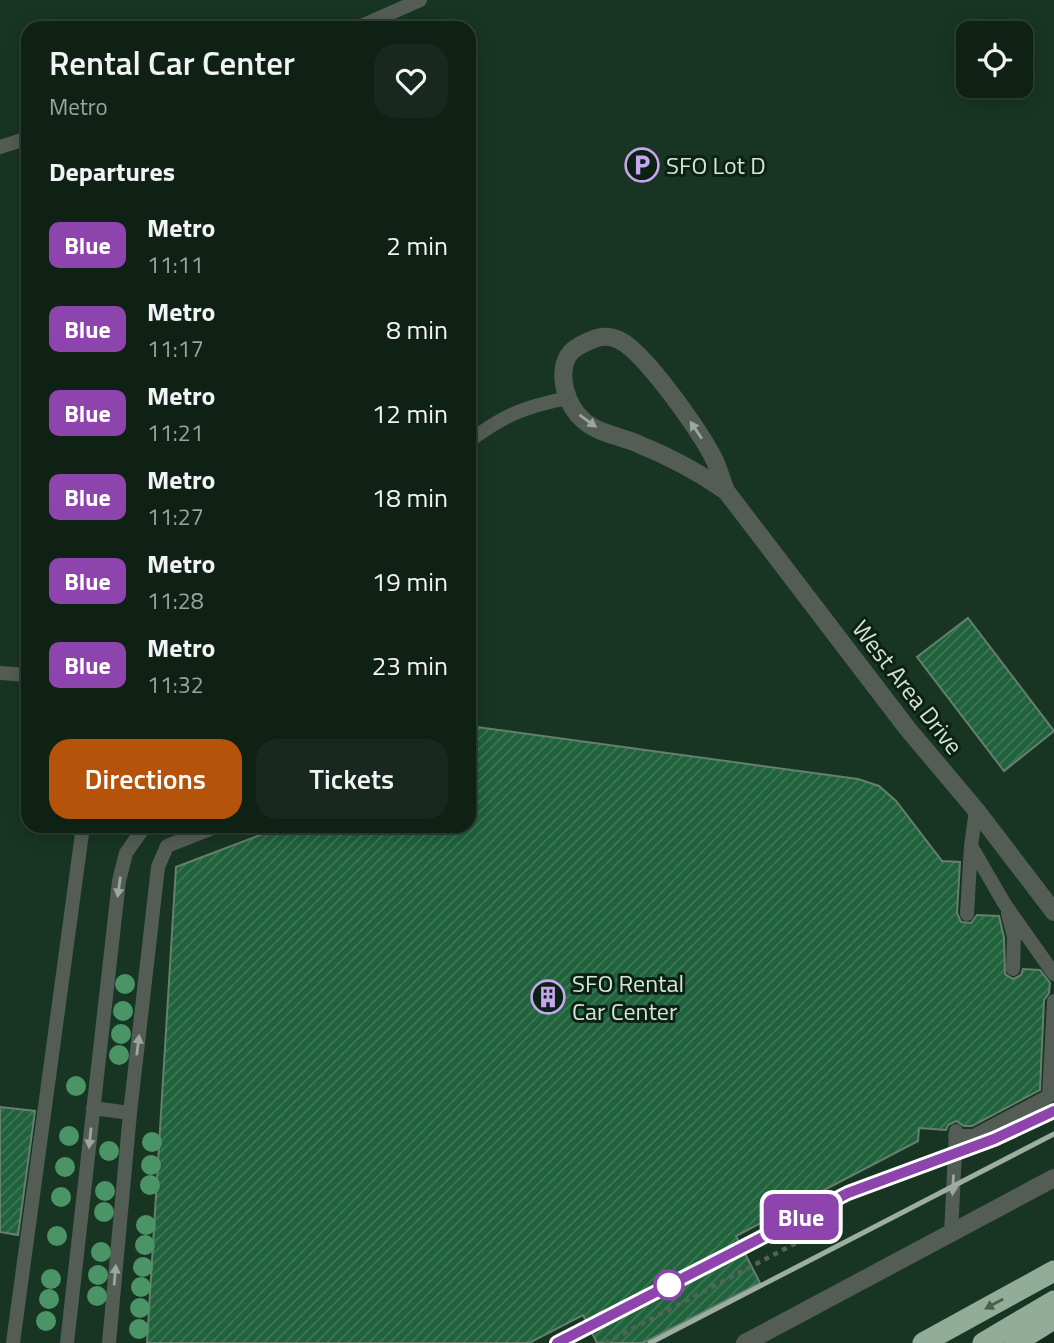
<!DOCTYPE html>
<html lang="en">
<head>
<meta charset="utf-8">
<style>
	body { margin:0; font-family:"Titillium Web",sans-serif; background:#18281e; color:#f1f3f6; height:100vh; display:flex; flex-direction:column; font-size:26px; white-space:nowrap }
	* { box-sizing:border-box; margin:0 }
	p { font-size:23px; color:#9ba3a0 }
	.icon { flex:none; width:38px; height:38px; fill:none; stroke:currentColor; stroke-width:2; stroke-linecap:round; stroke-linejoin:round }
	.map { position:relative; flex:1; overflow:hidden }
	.panel { position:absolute; left:21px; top:21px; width:455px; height:812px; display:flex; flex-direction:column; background:#0f2015; border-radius:21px; box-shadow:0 4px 18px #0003,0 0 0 2px #2f3e34 }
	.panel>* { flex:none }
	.badge { padding:0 14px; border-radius:10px; font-size:24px; line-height:46px }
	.tools { position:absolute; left:956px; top:21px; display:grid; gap:14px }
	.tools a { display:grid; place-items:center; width:77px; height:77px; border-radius:14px; background:#0f2015; box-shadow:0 4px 18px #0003,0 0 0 2px #2f3e34; font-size:35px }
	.map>.badge { position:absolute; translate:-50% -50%; box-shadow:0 0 0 4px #fff }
	h2 { padding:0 28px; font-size:26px; line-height:63px }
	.round { display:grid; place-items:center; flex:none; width:74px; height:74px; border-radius:21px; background:#18281e }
	.overview { display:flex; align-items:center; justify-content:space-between; height:119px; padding:0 28px }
	h1 { font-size:33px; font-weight:600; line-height:52px }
	.button { display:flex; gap:14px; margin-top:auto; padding:14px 28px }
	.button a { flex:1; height:80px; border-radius:21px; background:#b45309; color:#fff; font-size:28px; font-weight:600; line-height:80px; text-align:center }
	.button a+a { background:#18281e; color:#f1f3f6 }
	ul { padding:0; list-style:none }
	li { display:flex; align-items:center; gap:21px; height:84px; padding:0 28px }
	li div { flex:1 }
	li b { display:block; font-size:26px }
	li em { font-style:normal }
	li .badge { min-width:77px; font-weight:700; text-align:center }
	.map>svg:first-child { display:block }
	.built { fill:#183523; fill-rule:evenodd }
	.building { fill:url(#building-hatch); stroke:#667f6e; stroke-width:2 }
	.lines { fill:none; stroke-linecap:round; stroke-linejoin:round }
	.path { stroke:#516458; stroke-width:4.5; stroke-dasharray:5 5; stroke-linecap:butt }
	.service { stroke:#535d56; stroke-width:14 }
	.minor { stroke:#535d56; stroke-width:18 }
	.tertiary { stroke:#535d56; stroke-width:18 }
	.motorway { stroke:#92ac9a; stroke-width:21 }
	.rail { stroke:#9dada2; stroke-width:5 }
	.tree { fill:#4b9466 }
	.oneway { fill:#9ba79f }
	.oneway2 { fill:#486050 }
	.line-casing { stroke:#fff; stroke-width:16 }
	.line { stroke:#8e44ad; stroke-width:10 }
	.stop-dot { fill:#fff; stroke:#8e44ad; stroke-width:3.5 }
	.labels { text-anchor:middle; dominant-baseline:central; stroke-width:6; stroke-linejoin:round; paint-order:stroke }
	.poi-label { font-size:24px; fill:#d6e4da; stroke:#0b2113; text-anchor:start }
	.street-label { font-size:24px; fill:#d6e4da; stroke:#0b2113 }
</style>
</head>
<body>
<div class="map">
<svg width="1054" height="1343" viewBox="0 0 1054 1343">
	<defs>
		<pattern id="building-hatch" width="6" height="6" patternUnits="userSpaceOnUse" patternTransform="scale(1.75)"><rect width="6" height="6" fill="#1f623b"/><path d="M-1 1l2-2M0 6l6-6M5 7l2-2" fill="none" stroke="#3f7857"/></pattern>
	</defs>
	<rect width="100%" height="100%" fill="#142a1c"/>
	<!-- built -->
	<path class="built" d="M0,0H1054V1308L986,1343H0ZM28,28H469V826H28ZM968,33H1020V86H968Z"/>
	<!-- building -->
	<path class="building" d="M968,618L1054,731L1004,771L917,657Z
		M469,726L858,779L879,786L896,801L942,861L960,862L957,913L961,922L971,923L977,915L999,916L1004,938L1005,974L1013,979L1021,975L1023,969L1040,970L1050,983L1049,993L1044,1000L1040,1090L972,1126H964L956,1121L948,1125L946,1130L919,1128L918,1141L736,1236L760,1283L643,1343H597L583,1315L529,1343H147L176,867L284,826H469Z
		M0,1107L35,1111L18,1235L0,1232Z"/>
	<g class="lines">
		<!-- path -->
		<path class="path" d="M605,1343L840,1220L823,1190"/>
		<!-- service -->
		<path class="service" d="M357,28L420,0
			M0,147L28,138
			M469,441C505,415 523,407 568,398
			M0,673L28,675
			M971,846L1004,903L1054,974
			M967,914L971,846L976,810
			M1008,914L1014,937L1013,969
			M93,1108L130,1113
			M955,1136H974L1049,1096L1054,1001
			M951,1234L956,1131
			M13,1343L83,826
			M67,1343L119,881L126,853L145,826
			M109,1343L130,1113L158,867L167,846L218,826"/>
		<!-- minor -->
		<path class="minor" d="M726,491C722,481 719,470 715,461C702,434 645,352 619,340C608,335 600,336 589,341C582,344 572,349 568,356C557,376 567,406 583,420C597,433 619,436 636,443C668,456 697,471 726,491L907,728L976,810L1054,912"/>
		<!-- tertiary -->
		<path class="tertiary" d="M745,1343L1054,1178"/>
		<!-- motorway -->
		<path class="motorway" d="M923,1343L1054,1271
			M983,1343L1054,1301
			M1015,1343L1054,1319"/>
		<!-- rail -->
		<path class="rail" d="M557,1343L847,1193L994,1139L1054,1111
			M650,1343L1054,1134"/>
	</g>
	<!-- trees -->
	<g class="tree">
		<circle cx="125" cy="984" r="10"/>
		<circle cx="123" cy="1011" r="10"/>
		<circle cx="121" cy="1034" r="10"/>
		<circle cx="119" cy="1055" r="10"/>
		<circle cx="76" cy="1086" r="10"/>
		<circle cx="69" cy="1136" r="10"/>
		<circle cx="152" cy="1142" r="10"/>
		<circle cx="109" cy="1151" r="10"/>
		<circle cx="151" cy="1165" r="10"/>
		<circle cx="65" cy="1167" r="10"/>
		<circle cx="150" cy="1185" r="10"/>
		<circle cx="105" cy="1191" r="10"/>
		<circle cx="61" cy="1197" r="10"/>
		<circle cx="104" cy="1212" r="10"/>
		<circle cx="146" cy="1225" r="10"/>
		<circle cx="57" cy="1236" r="10"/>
		<circle cx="145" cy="1245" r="10"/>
		<circle cx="101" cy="1252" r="10"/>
		<circle cx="143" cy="1267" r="10"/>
		<circle cx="98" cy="1275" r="10"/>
		<circle cx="51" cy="1279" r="10"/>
		<circle cx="141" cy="1287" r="10"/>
		<circle cx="97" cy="1296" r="10"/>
		<circle cx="49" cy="1299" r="10"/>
		<circle cx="140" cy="1308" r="10"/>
		<circle cx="46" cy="1321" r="10"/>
		<circle cx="139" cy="1329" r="10"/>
	</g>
	<!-- one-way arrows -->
	<defs><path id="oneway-solid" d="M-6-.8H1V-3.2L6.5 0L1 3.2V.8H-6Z" transform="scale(1.75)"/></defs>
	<g class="oneway">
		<use href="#oneway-solid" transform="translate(588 421) rotate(36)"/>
		<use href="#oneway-solid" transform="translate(696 430) rotate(-124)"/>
		<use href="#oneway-solid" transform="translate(119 887) rotate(98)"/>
		<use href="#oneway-solid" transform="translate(138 1045) rotate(-83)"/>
		<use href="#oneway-solid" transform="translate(90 1138) rotate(96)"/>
		<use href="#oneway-solid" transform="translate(953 1185) rotate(93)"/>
		<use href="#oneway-solid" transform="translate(115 1275) rotate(-85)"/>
	</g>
	<use class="oneway2" href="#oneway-solid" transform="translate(994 1304) rotate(151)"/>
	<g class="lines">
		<defs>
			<path id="line" d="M557,1343L848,1193L994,1139L1054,1111"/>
		</defs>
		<!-- line casing -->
		<use href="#line" class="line-casing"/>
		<!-- line -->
		<use href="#line" class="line"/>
	</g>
	<!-- icons -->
	<defs>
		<symbol id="parking-ring" viewBox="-11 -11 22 22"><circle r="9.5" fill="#0b2113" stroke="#c7a6f0" stroke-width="1.5"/><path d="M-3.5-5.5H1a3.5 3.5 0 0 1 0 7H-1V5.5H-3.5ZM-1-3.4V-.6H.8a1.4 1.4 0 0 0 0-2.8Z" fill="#c7a6f0"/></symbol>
		<symbol id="building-ring" viewBox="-11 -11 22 22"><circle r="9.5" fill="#0b2113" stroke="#c7a6f0" stroke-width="1.5"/><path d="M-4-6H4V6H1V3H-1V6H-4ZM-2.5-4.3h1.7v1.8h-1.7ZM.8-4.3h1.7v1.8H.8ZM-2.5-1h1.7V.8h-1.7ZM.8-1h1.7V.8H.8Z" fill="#c7a6f0"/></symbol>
	</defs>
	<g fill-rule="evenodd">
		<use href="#parking-ring" x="623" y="146" width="38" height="38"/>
		<use href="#building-ring" x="529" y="978" width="38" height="38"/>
	</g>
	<!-- markers -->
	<circle class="stop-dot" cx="669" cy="1285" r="14"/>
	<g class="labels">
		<!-- poi labels -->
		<g class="poi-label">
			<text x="666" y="165">SFO Lot D</text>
			<text x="572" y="983">SFO Rental<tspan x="572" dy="28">Car Center</tspan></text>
		</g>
		<!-- street labels -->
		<g class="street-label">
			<text transform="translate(908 687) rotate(52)">West Area Drive</text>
		</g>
	</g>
</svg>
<div class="tools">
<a><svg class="icon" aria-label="locate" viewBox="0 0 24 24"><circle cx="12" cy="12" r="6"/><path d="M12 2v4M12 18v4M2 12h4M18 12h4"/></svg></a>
</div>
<b class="badge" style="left:801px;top:1217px;background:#8e44ad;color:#fff">Blue</b>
<section class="panel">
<div class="overview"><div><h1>Rental Car Center</h1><p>Metro</p></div><a class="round"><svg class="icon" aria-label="heart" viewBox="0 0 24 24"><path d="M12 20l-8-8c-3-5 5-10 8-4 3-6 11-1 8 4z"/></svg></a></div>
<h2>Departures</h2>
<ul>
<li><span class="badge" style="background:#8e44ad;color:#fff">Blue</span><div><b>Metro</b><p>11:11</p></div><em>2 min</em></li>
<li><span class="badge" style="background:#8e44ad;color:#fff">Blue</span><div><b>Metro</b><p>11:17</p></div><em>8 min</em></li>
<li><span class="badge" style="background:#8e44ad;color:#fff">Blue</span><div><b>Metro</b><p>11:21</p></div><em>12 min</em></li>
<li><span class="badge" style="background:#8e44ad;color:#fff">Blue</span><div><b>Metro</b><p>11:27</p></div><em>18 min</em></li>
<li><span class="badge" style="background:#8e44ad;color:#fff">Blue</span><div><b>Metro</b><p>11:28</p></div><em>19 min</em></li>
<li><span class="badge" style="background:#8e44ad;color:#fff">Blue</span><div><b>Metro</b><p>11:32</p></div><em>23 min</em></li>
</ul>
<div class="button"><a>Directions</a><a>Tickets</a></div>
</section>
</div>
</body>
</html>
